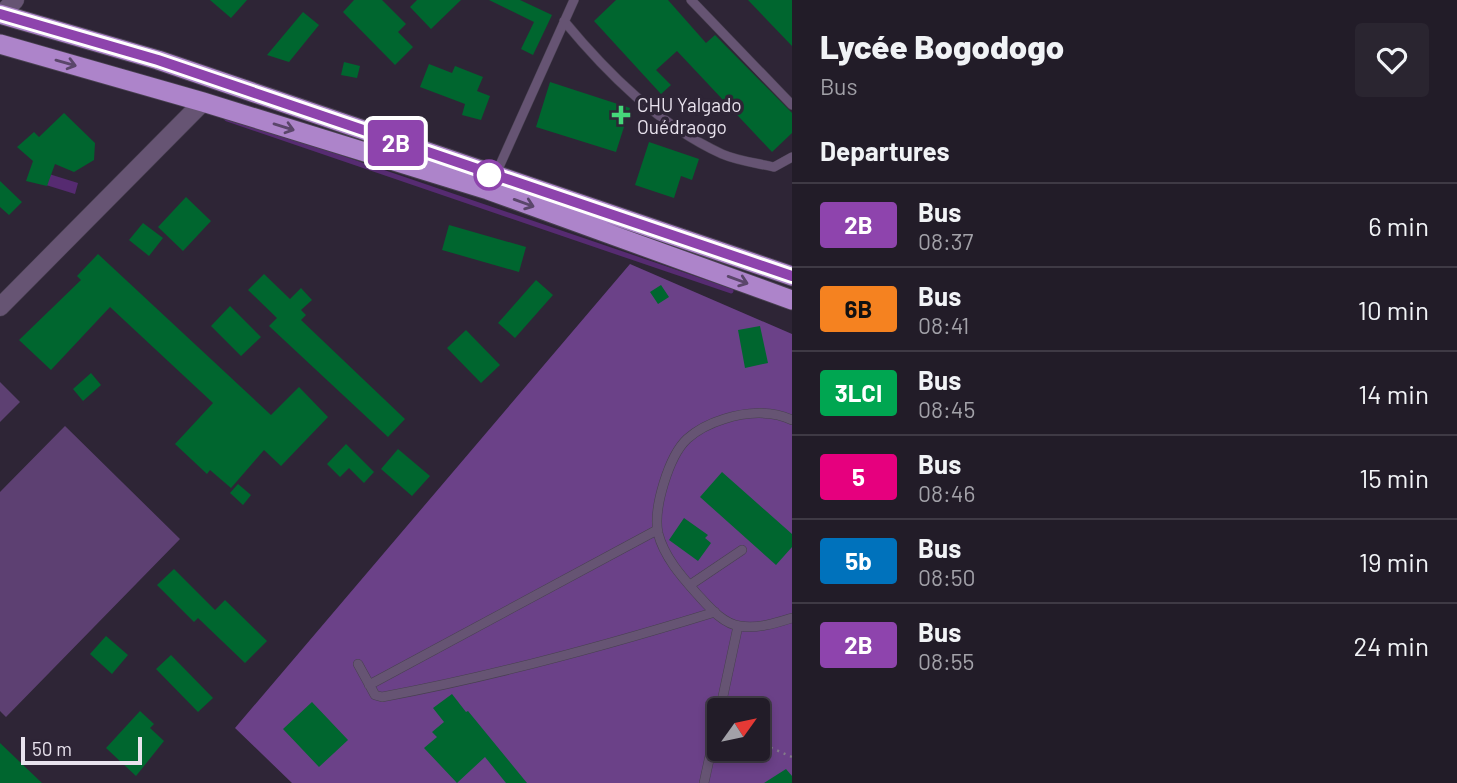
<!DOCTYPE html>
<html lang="en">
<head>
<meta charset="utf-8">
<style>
	body { margin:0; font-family:Barlow,sans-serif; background:#2a2530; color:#f1f3f6; height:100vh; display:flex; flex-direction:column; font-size:26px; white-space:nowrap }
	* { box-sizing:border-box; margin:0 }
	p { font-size:23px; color:#a2a1a8 }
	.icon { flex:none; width:38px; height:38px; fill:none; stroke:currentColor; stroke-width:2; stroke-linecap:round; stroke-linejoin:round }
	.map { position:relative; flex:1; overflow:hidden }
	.sheet { display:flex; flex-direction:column; background:#221c28; width:665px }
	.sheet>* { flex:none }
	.badge { padding:0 14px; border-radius:5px; font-size:24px; line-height:46px }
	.needle { width:46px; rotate:57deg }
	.controls { position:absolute; left:707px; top:698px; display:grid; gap:14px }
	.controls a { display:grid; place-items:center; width:63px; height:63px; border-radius:7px; background:#221c28; box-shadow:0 4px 10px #0003,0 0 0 2px #3f3a45; font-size:35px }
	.scale { position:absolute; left:21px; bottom:18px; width:121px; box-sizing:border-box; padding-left:7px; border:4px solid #e9e3ee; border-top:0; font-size:19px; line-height:24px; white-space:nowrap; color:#e9e3ee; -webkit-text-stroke:5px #2e2536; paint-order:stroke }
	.map>.badge { position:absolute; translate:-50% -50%; box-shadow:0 0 0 4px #fff }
	h2 { padding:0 28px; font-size:26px; line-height:63px }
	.round { display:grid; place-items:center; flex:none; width:74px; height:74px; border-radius:7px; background:#2a2530 }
	.overview { display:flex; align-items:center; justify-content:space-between; height:119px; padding:0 28px }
	h1 { font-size:33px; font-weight:800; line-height:52px }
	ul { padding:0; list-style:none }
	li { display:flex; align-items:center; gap:21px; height:84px; padding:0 28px; border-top:2px solid #3f3a45 }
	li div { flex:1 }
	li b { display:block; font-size:26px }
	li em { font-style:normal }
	li .badge { min-width:77px; font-weight:700; text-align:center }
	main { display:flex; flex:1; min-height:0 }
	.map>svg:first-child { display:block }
	.green { fill:#5d4072 }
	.forest { fill:#6b4188; fill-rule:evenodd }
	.water { fill:#562b71 }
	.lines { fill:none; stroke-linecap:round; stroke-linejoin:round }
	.stream { stroke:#562b71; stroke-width:5 }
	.building { fill:#00662f }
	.service-casing { stroke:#484050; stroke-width:10 }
	.minor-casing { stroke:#484050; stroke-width:19 }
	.trunk-casing { stroke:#484050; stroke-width:21 }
	.path { stroke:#827a89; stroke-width:2.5; stroke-dasharray:2 5; stroke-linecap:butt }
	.service { stroke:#665473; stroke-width:9 }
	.minor { stroke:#665473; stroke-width:18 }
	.trunk { stroke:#ad84ca; stroke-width:19 }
	.oneway { stroke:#5a466a }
	.line-casing { stroke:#fff; stroke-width:16 }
	.line { stroke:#8e44ad; stroke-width:10 }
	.poi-dot { fill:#46d77a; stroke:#2e2536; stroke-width:2.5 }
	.stop-dot { fill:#fff; stroke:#8e44ad; stroke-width:3.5 }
	.labels { text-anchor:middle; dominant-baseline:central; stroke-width:7; stroke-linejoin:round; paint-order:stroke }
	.poi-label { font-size:19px; fill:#e9e3ee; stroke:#2e2536; text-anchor:start }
</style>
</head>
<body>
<main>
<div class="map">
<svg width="792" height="783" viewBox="0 0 792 783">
	<rect width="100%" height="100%" fill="#2e2536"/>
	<!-- green -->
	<path class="green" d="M0,382L20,402L0,422Z
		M65,426L180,539L6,717L0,711V492Z"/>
	<!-- forest -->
	<path class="forest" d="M630,264L792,334V783H292L235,728ZM719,710H758V749H719Z"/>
	<!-- water -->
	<path class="water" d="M49,174L78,183L75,194L46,185Z"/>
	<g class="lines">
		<!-- stream -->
		<path class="stream" d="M227,119L731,291"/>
	</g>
	<!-- building -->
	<path class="building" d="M210,0H247L231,18Z
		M354,0H382L406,24L398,32L413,47L395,65L343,12Z
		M417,0H461L431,29L410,7Z
		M489,0H520L552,15L533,55L521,49L534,22Z
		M616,0H668L706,43L715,35L792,113V133L772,152L677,51L656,70L671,85L661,94L594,21Z
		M748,0H792V46Z
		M303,12L319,25L289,62L267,55Z
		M344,62L360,66L357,78L341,75Z
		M429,64L452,73L455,66L483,77L477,91L490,96L481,120L462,115L465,104L420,87Z
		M550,82L630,108L616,152L536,127Z
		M64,113L95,143L94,160L74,172L55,164L47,186L26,181L33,161L17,147L34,132L39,137Z
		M649,142L699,159L692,180L681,176L674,198L635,185Z
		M0,181L22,202L9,215L0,207Z
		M186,197L211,221L183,251L158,227Z
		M143,223L163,238L149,256L129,240Z
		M449,225L526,247L519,272L442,250Z
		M98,254L271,415L299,387L328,417L281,466L264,450L231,488L210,470L207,474L175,444L213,403L110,307L51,370L19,340L81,280L77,276Z
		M264,274L290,299L301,288L312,300L301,310L306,315L301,320L405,419L388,437L269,326L277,318L248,290Z
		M536,280L553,295L515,338L498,323Z
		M661,285L669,297L658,304L650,292Z
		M230,306L261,337L241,356L211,326Z
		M760,326L768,363L745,368L738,330Z
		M466,330L500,365L481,383L447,348Z
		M91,373L101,385L83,401L73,389Z
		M346,444L374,472L364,483L349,468L340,477L327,464Z
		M398,449L430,476L412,496L381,469Z
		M722,472L792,534V547L776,565L700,497Z
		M238,484L251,495L243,505L230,493Z
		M684,518L708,535L705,538L711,543L698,561L669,540Z
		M174,569L215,610L225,600L267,641L245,663L198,618L194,622L157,585Z
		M106,636L128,655L112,674L90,654Z
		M171,655L213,698L198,712L156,669Z
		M452,694L466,712L468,711L527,783H506L485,757L457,783L424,748L437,737L432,732L444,722L433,708Z
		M312,702L348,740L319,767L283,729Z
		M140,711L154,724L150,728L164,741L136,776L106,748Z
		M0,743L42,783H0Z
		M786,769L792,776V783H764Z"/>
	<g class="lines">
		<defs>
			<path id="service" d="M691,0L792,105
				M564,21C607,73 659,125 722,154C738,161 757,163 774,167L792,157
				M495,176L574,0
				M792,420C772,410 745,412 724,419C711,423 698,429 687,439C669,456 653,508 658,533C664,557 682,577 698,595C709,607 723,624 740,626C758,629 776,623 792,618
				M690,585L742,550
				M358,664L375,695L382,697C495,676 605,646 715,612
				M369,685L657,530
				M720,710L738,626
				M704,783L719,714"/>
			<path id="minor" d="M2,14L15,0
				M0,307L203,102"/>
			<path id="trunk" d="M0,14L158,60L792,276
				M0,44L203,102L488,190L792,300"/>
		</defs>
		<!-- service casing -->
		<use href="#service" class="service-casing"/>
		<!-- minor casing -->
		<use href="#minor" class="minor-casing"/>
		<!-- trunk casing -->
		<use href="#trunk" class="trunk-casing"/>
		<!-- path -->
		<path class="path" d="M758,742L792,757"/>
		<!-- service -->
		<use href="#service" class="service"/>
		<!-- minor -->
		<use href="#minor" class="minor"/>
		<!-- trunk -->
		<use href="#trunk" class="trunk"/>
	</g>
	<!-- one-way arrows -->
	<defs><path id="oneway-shaft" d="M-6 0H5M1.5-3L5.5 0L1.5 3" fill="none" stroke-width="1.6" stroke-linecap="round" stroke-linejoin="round" transform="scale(1.75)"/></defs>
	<g class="oneway">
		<use href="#oneway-shaft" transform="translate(66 63) rotate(16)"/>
		<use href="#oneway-shaft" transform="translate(284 127) rotate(17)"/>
		<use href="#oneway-shaft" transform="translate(524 203) rotate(20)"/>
		<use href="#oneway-shaft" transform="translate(738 280) rotate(20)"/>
	</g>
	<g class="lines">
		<defs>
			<path id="line" d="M0,14L158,60L792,276"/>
		</defs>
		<!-- line casing -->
		<use href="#line" class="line-casing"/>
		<!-- line -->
		<use href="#line" class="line"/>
	</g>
	<!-- markers -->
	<path class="poi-dot" d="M617.5 104.5h7v7h7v7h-7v7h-7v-7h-7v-7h7z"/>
	<circle class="stop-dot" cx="489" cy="175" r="14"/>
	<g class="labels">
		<!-- poi labels -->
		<g class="poi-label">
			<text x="637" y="104">CHU Yalgado<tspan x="637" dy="22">Ouédraogo</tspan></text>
		</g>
	</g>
</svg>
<div class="controls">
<a><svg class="needle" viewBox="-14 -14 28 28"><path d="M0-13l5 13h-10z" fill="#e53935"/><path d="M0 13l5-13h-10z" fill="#a2a1a8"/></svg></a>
</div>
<div class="scale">50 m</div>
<b class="badge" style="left:396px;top:143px;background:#8e44ad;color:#fff">2B</b>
</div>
<section class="sheet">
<div class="overview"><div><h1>Lycée Bogodogo</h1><p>Bus</p></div><a class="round"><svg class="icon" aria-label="heart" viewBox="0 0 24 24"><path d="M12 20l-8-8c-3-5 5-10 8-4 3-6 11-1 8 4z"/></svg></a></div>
<h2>Departures</h2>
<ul>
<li><span class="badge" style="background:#8e44ad;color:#fff">2B</span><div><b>Bus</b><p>08:37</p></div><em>6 min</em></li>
<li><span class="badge" style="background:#f58220;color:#111">6B</span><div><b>Bus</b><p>08:41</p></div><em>10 min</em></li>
<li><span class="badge" style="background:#00a651;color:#fff">3LCI</span><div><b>Bus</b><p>08:45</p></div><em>14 min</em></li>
<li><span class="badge" style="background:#e6007e;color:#fff">5</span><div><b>Bus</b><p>08:46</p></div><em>15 min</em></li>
<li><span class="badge" style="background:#0072bc;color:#fff">5b</span><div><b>Bus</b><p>08:50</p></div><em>19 min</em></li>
<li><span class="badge" style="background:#8e44ad;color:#fff">2B</span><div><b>Bus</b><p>08:55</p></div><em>24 min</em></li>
</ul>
</section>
</main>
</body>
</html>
